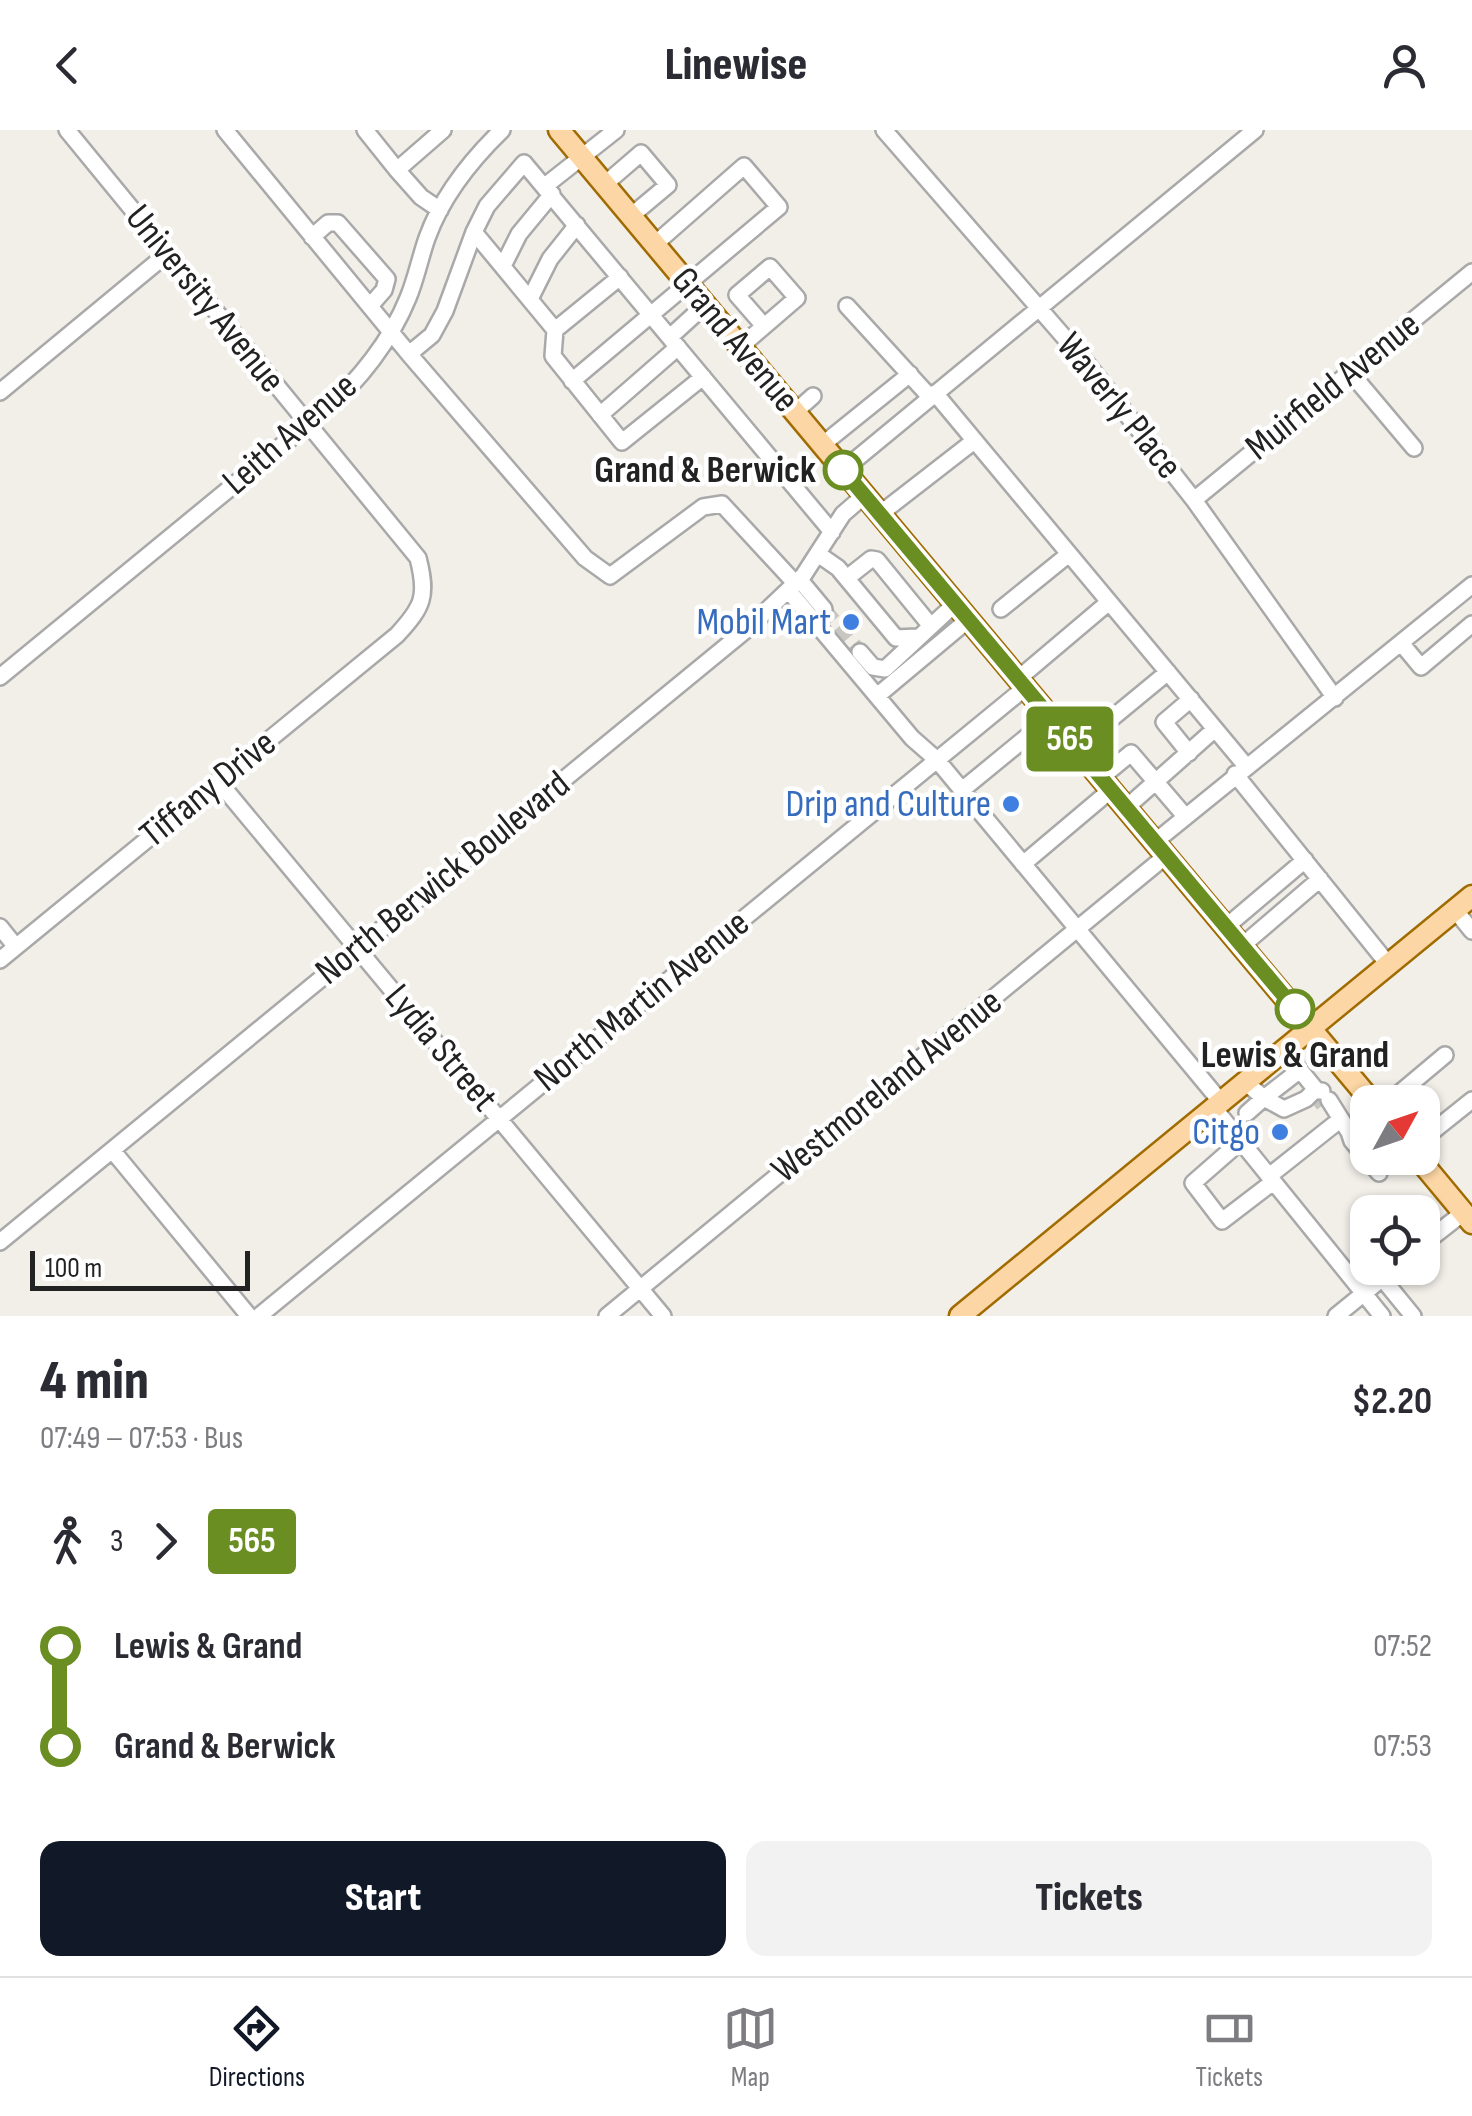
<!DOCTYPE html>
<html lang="en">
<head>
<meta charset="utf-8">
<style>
	body { margin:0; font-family:"Sofia Sans Condensed",sans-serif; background:#f2f2f3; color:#2b2b33; height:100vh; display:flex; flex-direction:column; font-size:38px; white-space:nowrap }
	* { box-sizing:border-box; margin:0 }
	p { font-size:32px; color:#7c7c81 }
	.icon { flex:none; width:55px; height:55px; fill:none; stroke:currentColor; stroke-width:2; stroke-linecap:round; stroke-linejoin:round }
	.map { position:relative; height:1186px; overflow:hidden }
	.sheet { display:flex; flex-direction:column; background:#fff; flex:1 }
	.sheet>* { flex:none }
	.badge { padding:0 20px; border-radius:8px; font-size:35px; line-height:65px }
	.needle { width:65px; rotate:50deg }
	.tools { position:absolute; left:1350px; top:955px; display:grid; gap:20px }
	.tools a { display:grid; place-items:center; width:90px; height:90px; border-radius:20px; background:#fff; box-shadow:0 2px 8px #0004; font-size:50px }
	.scale { position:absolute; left:30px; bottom:25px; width:220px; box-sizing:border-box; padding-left:10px; border:5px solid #222; border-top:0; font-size:28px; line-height:35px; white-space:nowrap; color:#222; -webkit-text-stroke:8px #fff; paint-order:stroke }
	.map>.badge { position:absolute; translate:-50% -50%; box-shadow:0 0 0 5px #fff }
	.legs { display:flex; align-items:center; gap:15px; height:110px; padding:0 40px; font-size:32px }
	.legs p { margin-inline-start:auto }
	.summary { display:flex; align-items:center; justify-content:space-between; height:170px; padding:0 40px }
	h1 { font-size:55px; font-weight:800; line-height:75px }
	.button { display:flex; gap:20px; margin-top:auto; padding:20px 40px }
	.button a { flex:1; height:115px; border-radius:20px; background:#111827; color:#fff; font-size:40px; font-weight:800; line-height:115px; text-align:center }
	.button a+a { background:#f2f2f3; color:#2b2b33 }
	ul { padding:0 40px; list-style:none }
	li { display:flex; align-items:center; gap:35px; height:100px; font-size:38px }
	li i { display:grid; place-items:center; width:15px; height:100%; margin:0 12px; background:currentColor }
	li i::after { content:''; width:25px; height:25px; margin:-12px; border:8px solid; border-radius:50%; background:#fff }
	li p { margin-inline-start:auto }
	li:first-child i { background:linear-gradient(#0000 50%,currentColor 0) }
	li:last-child i { background:linear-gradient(currentColor 50%,#0000 0) }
	header { display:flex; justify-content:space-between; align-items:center; height:130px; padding:0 40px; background:#fff; font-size:45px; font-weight:800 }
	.tab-bar { display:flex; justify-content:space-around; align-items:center; height:140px; border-top:2px solid #e1e1e2; background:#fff; font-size:28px; color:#7c7c81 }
	.tab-bar a { display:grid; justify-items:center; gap:5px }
	.tab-bar .on { color:#111827 }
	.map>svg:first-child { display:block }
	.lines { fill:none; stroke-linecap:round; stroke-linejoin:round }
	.minor-tunnel { stroke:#c8c6c1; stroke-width:15; stroke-dasharray:15 8; stroke-linecap:butt }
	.minor-casing { stroke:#a9a9a9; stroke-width:20 }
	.major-casing { stroke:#a06b00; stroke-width:25 }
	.minor { stroke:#fff; stroke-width:15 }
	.major { stroke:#fcd6a4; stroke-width:20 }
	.line-1-casing { stroke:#fff; stroke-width:22 }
	.line-1 { stroke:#6b8e23; stroke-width:15 }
	.stop-1-dot { fill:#fff; stroke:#6b8e23; stroke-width:5 }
	.shop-dot { fill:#3f7fe0; stroke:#fff; stroke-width:4 }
	.labels { text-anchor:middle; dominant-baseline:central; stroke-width:9; stroke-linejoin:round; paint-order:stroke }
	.street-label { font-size:38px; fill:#222; stroke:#fff }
	.stop-label { font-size:38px; font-weight:bold; fill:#222; stroke:#fff; text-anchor:end }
	.shop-label { font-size:38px; fill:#366cbe; stroke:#fff; text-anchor:end }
</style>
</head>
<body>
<header><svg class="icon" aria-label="back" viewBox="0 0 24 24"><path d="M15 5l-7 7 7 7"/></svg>Linewise<svg class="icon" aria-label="person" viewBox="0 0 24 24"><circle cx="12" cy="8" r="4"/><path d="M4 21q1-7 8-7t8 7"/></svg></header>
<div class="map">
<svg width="1472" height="1186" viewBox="0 0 1472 1186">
	<rect width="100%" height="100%" fill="#f2efe9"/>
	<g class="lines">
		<!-- minor-tunnel -->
		<path class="minor-tunnel" d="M824,479L860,522
			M1316,966L1323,975"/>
		<defs>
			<path id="minor" d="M225,0L409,224L432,205L445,181L474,102L487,76L524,33L832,402
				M365,0L397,40L443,0
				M884,0L1084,230L1194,370L1335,568
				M397,40L421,67L440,80
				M605,54L641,23L668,55L631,86
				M545,56L616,0
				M474,102L555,200L553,226L622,312L703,247
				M312,107L328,93H338L387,149L384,160L370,176
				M503,136L519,104L552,64
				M530,169L550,129L577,95
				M847,176L930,267
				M555,200L620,147
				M670,207L705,175
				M740,217L797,168L770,137L737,165L764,196
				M409,224L585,428L610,446L703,377L722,374L795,453
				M1350,242L1414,318
				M572,251L779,77L744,36L655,114
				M0,262L168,123
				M935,263L1246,636
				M795,282L813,266
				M600,285L678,217
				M822,315L910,244
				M843,340L1255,0
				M1194,370L1472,142
				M880,384L974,311
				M818,424L838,438L896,508L917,507
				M847,448L871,429L877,430L930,495
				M799,449L824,479
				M788,460L912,608L937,630L1221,972
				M1001,479L1069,424
				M1401,513L1421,537L1472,494
				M860,522L873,537L885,539L956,473
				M0,547L325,280C359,251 391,210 408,168C416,149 420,128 427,108C442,66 470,31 502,0
				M1019,548L1109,472
				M877,566L969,489
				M1077,617L1168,542
				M1189,623L1164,592L1191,569
				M1235,644L1388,834
				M1102,647L1131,623L1185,686
				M218,651L663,1186
				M962,660L1051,587
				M1127,677L1215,599
				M1156,711L1472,455
				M1023,734L1112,659
				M1455,780L1472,801
				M1227,796L1305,730
				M0,797L16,817
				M1243,815L1320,749
				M0,830L397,505C423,477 428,466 418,428L67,0
				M1245,952L1264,968L1300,940L1317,961H1322
				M1329,970L1349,1002L1368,988
				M1389,972L1445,925
				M1214,978L1382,1186
				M1247,983L1264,968L1284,979L1306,969L1316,959
				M1349,1002L1352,1011L1379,1043
				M1422,1010L1472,970
				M1241,1011L1193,1053L1222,1091L1273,1052
				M112,1020L249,1186
				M1269,1046L1341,989
				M0,1112L746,500L803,446L843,384L865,365
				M1422,1115L1463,1083
				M1382,1148L1413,1186
				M259,1186L1026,557
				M607,1186L1167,725
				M1336,1186L1395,1138"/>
			<path id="major" d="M559,0L1372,972
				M1418,1028L1472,1093
				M960,1186L1472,766"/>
		</defs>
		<!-- minor casing -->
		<use href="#minor" class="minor-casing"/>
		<!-- major casing -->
		<use href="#major" class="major-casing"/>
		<!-- minor -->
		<use href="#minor" class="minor"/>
		<!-- major -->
		<use href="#major" class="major"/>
	</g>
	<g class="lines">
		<defs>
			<path id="line-1" d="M843,340L1295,879"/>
		</defs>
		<!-- line-1 casing -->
		<use href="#line-1" class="line-1-casing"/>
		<!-- line-1 -->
		<use href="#line-1" class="line-1"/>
	</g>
	<!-- markers -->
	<g class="stop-1-dot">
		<circle cx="843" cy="340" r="18"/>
		<circle cx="1295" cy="879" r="18"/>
	</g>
	<g class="shop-dot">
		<circle cx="851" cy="492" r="10"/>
		<circle cx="1011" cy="674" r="10"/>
		<circle cx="1280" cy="1002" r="10"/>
	</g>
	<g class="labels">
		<!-- street labels -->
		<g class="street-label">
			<text transform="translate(205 169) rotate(51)">University Avenue</text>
			<text transform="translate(735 210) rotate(50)">Grand Avenue</text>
			<text transform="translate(1333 256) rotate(-39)">Muirfield Avenue</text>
			<text transform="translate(1119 276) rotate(51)">Waverly Place</text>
			<text transform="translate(290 304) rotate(-41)">Leith Avenue</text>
			<text transform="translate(208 659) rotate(-39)">Tiffany Drive</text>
			<text transform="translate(443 748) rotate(-39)">North Berwick Boulevard</text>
			<text transform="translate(642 871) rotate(-39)">North Martin Avenue</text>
			<text transform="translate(441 918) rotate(50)">Lydia Street</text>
			<text transform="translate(887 956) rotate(-39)">Westmoreland Avenue</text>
		</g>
		<!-- stop labels -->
		<g class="stop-label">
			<text x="816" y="340">Grand &amp; Berwick</text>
			<text x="1295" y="925" text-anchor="middle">Lewis &amp; Grand</text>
		</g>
		<!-- shop labels -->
		<g class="shop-label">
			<text x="831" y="492">Mobil Mart</text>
			<text x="991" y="674">Drip and Culture</text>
			<text x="1260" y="1002">Citgo</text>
		</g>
	</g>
</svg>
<div class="tools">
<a><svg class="needle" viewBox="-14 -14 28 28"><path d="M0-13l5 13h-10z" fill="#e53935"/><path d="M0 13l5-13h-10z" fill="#7c7c81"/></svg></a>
<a><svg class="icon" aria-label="locate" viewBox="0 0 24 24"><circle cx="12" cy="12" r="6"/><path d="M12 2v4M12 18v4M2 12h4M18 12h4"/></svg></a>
</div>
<div class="scale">100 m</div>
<b class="badge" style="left:1070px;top:609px;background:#6b8e23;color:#fff">565</b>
</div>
<section class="sheet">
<div class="summary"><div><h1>4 min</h1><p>07:49 – 07:53 · Bus</p></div><b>$2.20</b></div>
<div class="legs"><svg class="icon" aria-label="walk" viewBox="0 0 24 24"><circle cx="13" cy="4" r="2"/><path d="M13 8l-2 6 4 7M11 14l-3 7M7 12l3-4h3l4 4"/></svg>3<svg class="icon" aria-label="forward" viewBox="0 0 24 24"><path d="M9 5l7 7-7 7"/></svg><b class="badge" style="background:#6b8e23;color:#fff">565</b></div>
<ul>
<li><i style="color:#6b8e23"></i><b>Lewis &amp; Grand</b><p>07:52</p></li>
<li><i style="color:#6b8e23"></i><b>Grand &amp; Berwick</b><p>07:53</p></li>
</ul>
<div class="button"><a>Start</a><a>Tickets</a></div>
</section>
<nav class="tab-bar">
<a class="on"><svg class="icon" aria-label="directions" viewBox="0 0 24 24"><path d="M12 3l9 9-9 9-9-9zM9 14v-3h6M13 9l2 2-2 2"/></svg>Directions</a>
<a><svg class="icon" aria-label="map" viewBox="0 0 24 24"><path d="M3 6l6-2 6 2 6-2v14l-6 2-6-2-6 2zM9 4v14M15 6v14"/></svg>Map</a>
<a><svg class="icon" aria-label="tickets" viewBox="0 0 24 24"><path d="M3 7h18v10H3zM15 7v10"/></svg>Tickets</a>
</nav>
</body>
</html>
